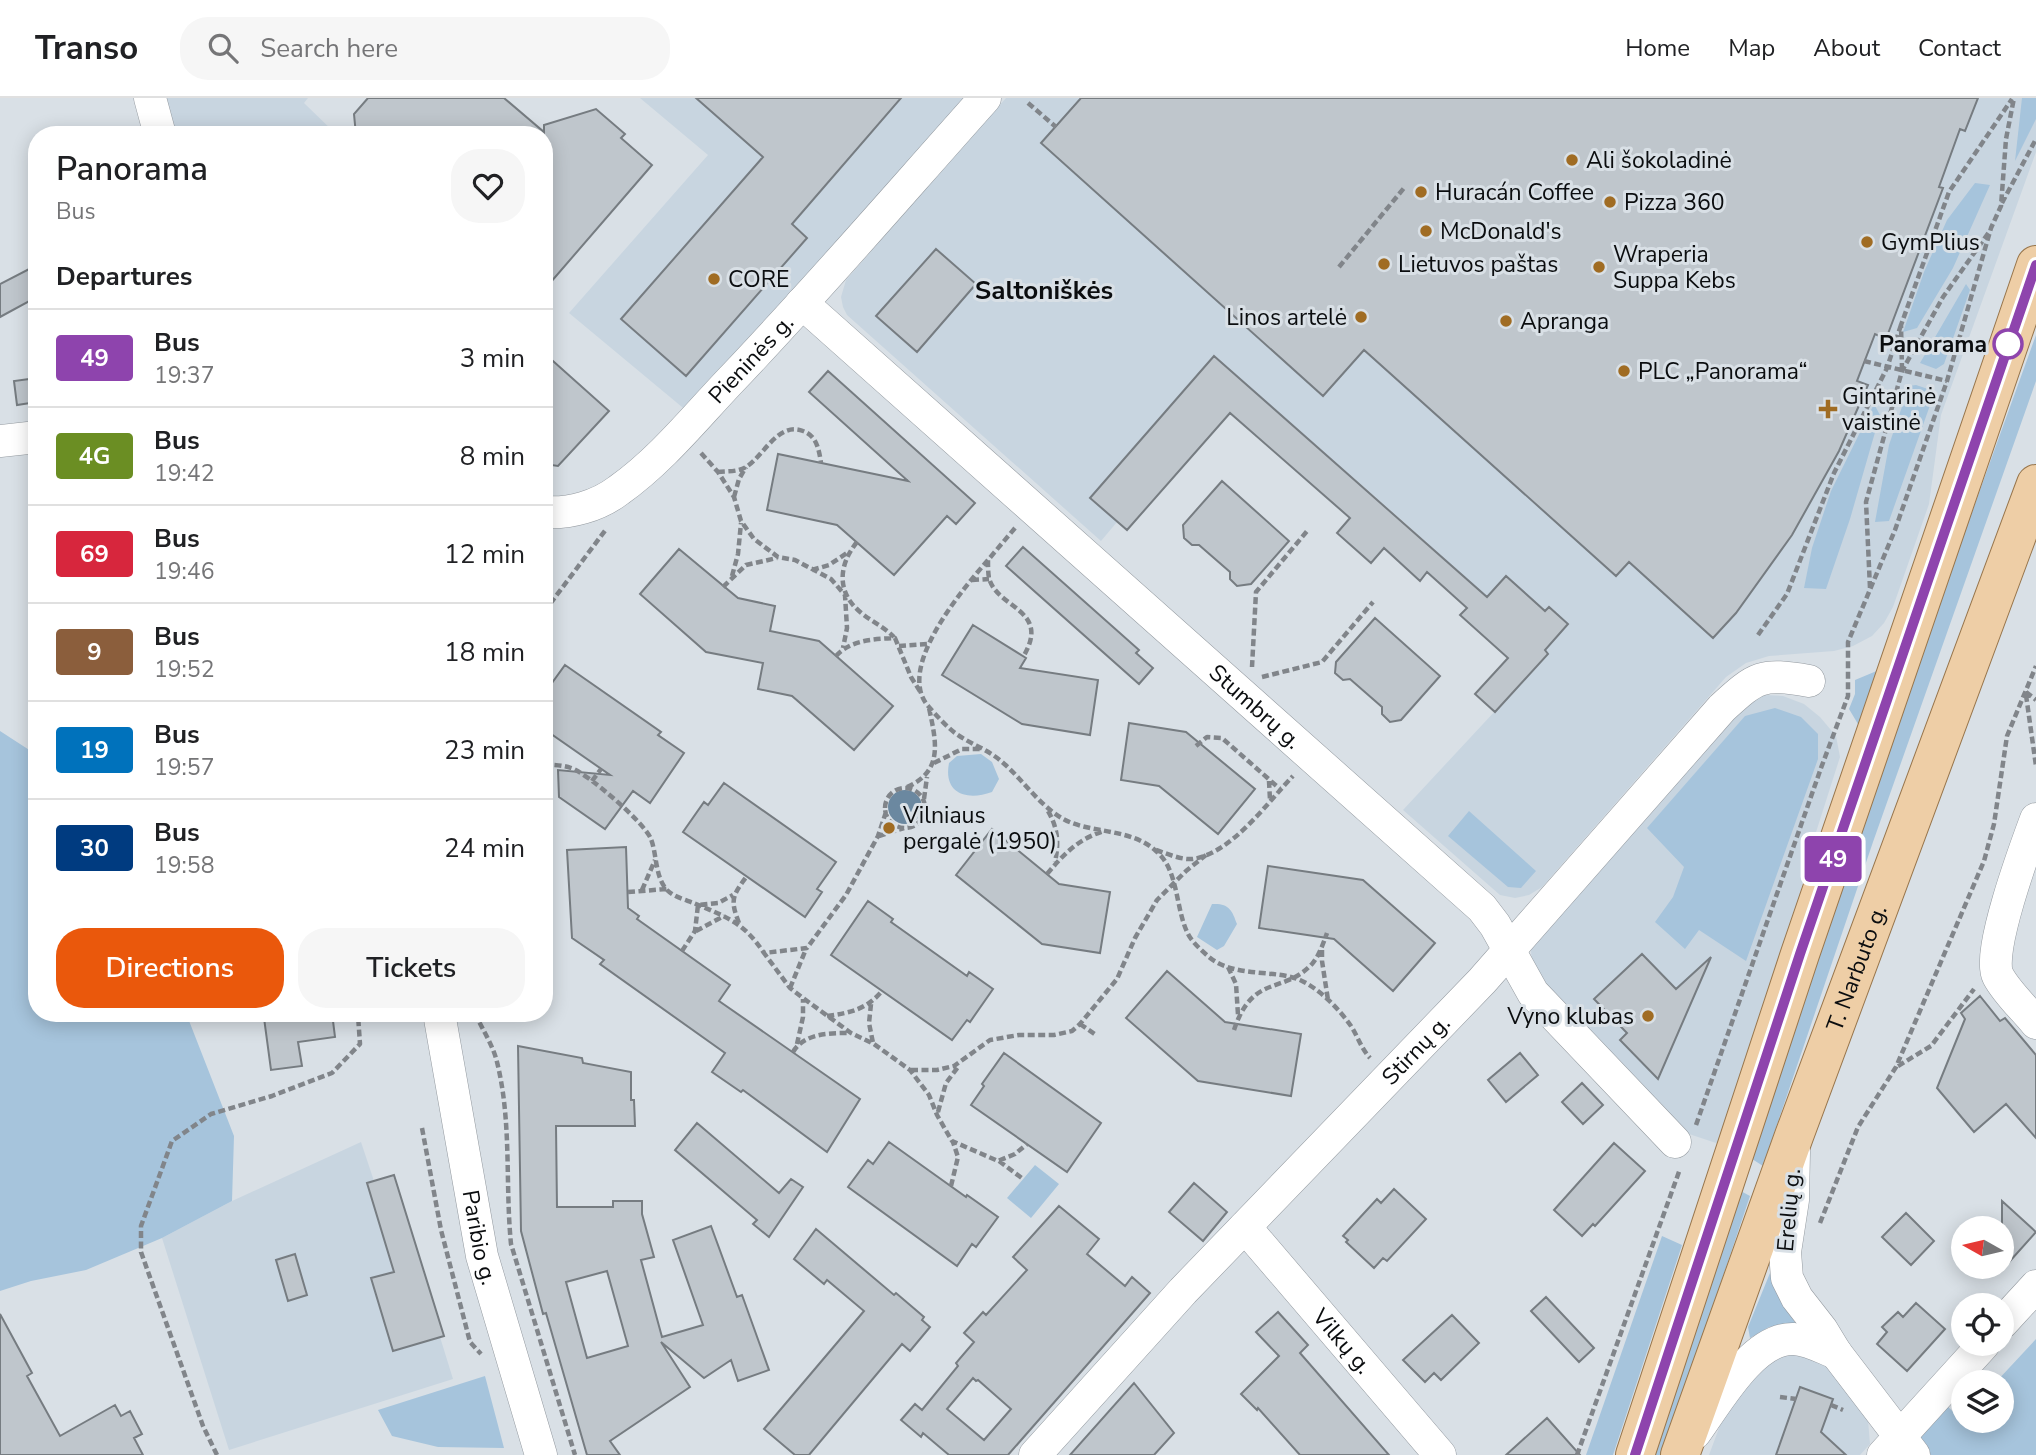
<!DOCTYPE html>
<html lang="en">
<head>
<meta charset="utf-8">
<style>
	body { margin:0; font-family:"Nunito Sans",sans-serif; background:#f6f6f6; color:#202124; height:100vh; display:flex; flex-direction:column; font-size:26px; white-space:nowrap }
	* { box-sizing:border-box; margin:0 }
	p { font-size:23px; color:#757577 }
	.icon { flex:none; width:38px; height:38px; fill:none; stroke:currentColor; stroke-width:2; stroke-linecap:round; stroke-linejoin:round }
	.map { position:relative; flex:1; overflow:hidden }
	.details { position:absolute; left:28px; top:28px; width:525px; height:896px; display:flex; flex-direction:column; background:#fff; border-radius:28px; box-shadow:0 4px 18px #0003 }
	.details>* { flex:none }
	.badge { padding:0 14px; border-radius:5px; font-size:24px; line-height:46px }
	.needle { width:46px; rotate:278deg }
	.tools { position:absolute; left:1951px; top:1118px; display:grid; gap:14px }
	.tools a { display:grid; place-items:center; width:63px; height:63px; border-radius:50%; background:#fff; box-shadow:0 4px 18px #0003; font-size:35px }
	.map>.badge { position:absolute; translate:-50% -50%; box-shadow:0 0 0 4px #fff }
	h2 { padding:0 28px; font-size:26px; line-height:63px }
	.round { display:grid; place-items:center; flex:none; width:74px; height:74px; border-radius:28px; background:#f6f6f6 }
	.summary { display:flex; align-items:center; justify-content:space-between; height:119px; padding:0 28px }
	h1 { font-size:33px; font-weight:600; line-height:52px }
	.button { display:flex; gap:14px; margin-top:auto; padding:14px 28px }
	.button a { flex:1; height:80px; border-radius:28px; background:#ea580c; color:#fff; font-size:28px; font-weight:600; line-height:80px; text-align:center }
	.button a+a { background:#f6f6f6; color:#202124 }
	ul { padding:0; list-style:none }
	li { display:flex; align-items:center; gap:21px; height:98px; padding:0 28px; border-top:2px solid #e0e0e0 }
	li div { flex:1 }
	li b { display:block; font-size:26px }
	li em { font-style:normal }
	li .badge { min-width:77px; font-weight:700; text-align:center }
	header { display:flex; align-items:center; gap:42px; box-sizing:border-box; height:98px; padding:0 35px; background:#fff; border-bottom:2px solid #e0e0e0 }
	header strong { font-size:33px }
	nav { display:flex; gap:38px; margin-inline-start:auto; font-size:24px }
	.search { width:490px; height:63px; background:#f6f6f6; display:flex; align-items:center; gap:18px; box-sizing:border-box; padding:0 24px; border-radius:28px; color:#757577; font-size:26px }
	.map>svg:first-child { display:block }
	.built { fill:#c8d5e0 }
	.green { fill:#a6c4dc }
	.water { fill:#6b88a0 }
	.building { fill:#bfc6cc; stroke:#767c81; stroke-width:2; fill-rule:evenodd }
	.lines { fill:none; stroke-linecap:round; stroke-linejoin:round }
	.street-casing { stroke:#949aa0; stroke-width:33 }
	.primary-casing { stroke:#97754b; stroke-width:40 }
	.path { stroke:#81858a; stroke-width:4.5; stroke-dasharray:7 3.5; stroke-linecap:butt }
	.street { stroke:#fff; stroke-width:32 }
	.primary { stroke:#eecea6; stroke-width:38 }
	.line-casing { stroke:#fff; stroke-width:16 }
	.line { stroke:#8e44ad; stroke-width:10 }
	.poi-dot { fill:#a06c23; stroke:#d9e0e6; stroke-width:2.5 }
	.stop-dot { fill:#fff; stroke:#8e44ad; stroke-width:3.5 }
	.labels { text-anchor:middle; dominant-baseline:central; stroke-width:6; stroke-linejoin:round; paint-order:stroke }
	.poi-label { font-size:23px; fill:#0b0d0f; stroke:#d9e0e6; text-anchor:start }
	.stop-label { font-size:23px; font-weight:bold; fill:#0b0d0f; stroke:#d9e0e6; text-anchor:end }
	.street-label { font-size:23px; fill:#0b0d0f; stroke:#d9e0e6 }
	.quarter-label { font-size:26px; font-weight:bold; fill:#0b0d0f; stroke:#d9e0e6 }
</style>
</head>
<body>
<header>
<strong>Transo</strong>
<div class="search"><svg class="icon" aria-label="search" viewBox="0 0 24 24"><circle cx="10" cy="10" r="6"/><path d="M15 15l6 6"/></svg>Search here</div>
<nav><a>Home</a><a>Map</a><a>About</a><a>Contact</a></nav>
</header>
<div class="map">
<svg width="2036" height="1357" viewBox="0 0 2036 1357">
	<rect width="100%" height="100%" fill="#d9e0e6"/>
	<!-- built -->
	<path class="built" d="M159,0H308L304,5L337,37H167Z
		M640,0H965L688,314L569,215L708,57Z
		M1006,0H2036V54L1941,317L1929,406L1893,509L1884,525L1872,538L1853,548L1834,553L1769,558L1746,565L1726,579L1542,789L1529,797L1515,800L1500,797L1403,712L1548,556L1405,425L1252,291L1127,432L1117,424L1101,443L847,217L843,209L841,199L846,182Z
		M1765,597L1783,598L1804,606L1820,619L1836,638L1840,659L1810,753L1787,851L1722,1047L1689,1036L1536,875L1532,864L1531,853L1533,843L1749,601Z
		M361,1044L374,1083L394,1077L443,1238L440,1239L453,1281L229,1352L162,1140L232,1103Z
		M1786,1251L1822,1259L1868,1322L1870,1346L1860,1357H1709L1728,1306L1749,1275Z"/>
	<!-- green -->
	<path class="green" d="M2022,0H2036V21L2015,63Z
		M1975,85L1990,87L1953,170L1917,230L1903,234L1924,174L1947,122Z
		M1966,186L1970,192L1944,266L1936,271L1920,265Z
		M2036,237V283L1873,744L1763,1068L1749,1059L1859,727Z
		M1916,287L1931,292L1934,296L1889,423L1875,424L1889,347L1909,288Z
		M1874,306L1880,317L1850,421L1826,491L1804,490L1812,450L1831,393Z
		M1879,572L1861,631L1849,611L1855,596V582Z
		M1775,610L1801,619L1818,636V661L1746,863L1699,832L1685,851L1655,824L1673,799L1684,769L1647,730L1745,618Z
		M0,633L37,657V915H186L234,1038L232,1103L162,1140L86,1172L31,1183L0,1193Z
		M981,656L992,664L999,681L992,694C967,703 943,696 949,665L957,658Z
		M1469,713L1536,773L1521,790L1508,789L1448,738Z
		M1212,806C1229,805 1232,812 1237,826L1224,848L1217,852L1197,839Z
		M1035,1067L1059,1086L1031,1120L1007,1100Z
		M1737,1091L1750,1098L1663,1357H1651Z
		M1662,1138L1682,1147L1613,1357H1586Z
		M1770,1175L1795,1225L1769,1229L1750,1240L1748,1229Z
		M2036,1241V1357H1931L1917,1342L1947,1308L1961,1321L1963,1319L1964,1323H2002V1284H1996Z
		M485,1278L504,1350L438,1349L392,1338L378,1312Z"/>
	<!-- water -->
	<path class="water" d="M888 709a17 17 0 1 1 34 0a17 17 0 1 1-34 0Z"/>
	<!-- building -->
	<path class="building" d="M368,0H504L544,34V27L596,11L625,36L621,40L652,67L544,192V37H356L354,16Z
		M696,0H901L792,126L807,140L686,278L621,221L763,59Z
		M1081,0H1978L1965,33L1960,31L1939,89L1943,90L1886,241L1875,236L1857,283L1868,287L1839,353L1792,437L1736,515L1713,540L1629,464L1616,478L1364,252L1323,298L1041,45Z
		M936,151L976,186L917,254L876,218Z
		M37,167V199L0,219V186Z
		M544,255L609,313L558,368L544,366Z
		M1214,258L1487,499L1506,478L1545,513L1549,509L1568,526L1545,552L1548,556L1495,614L1475,596L1508,560L1460,517L1467,510L1427,474L1420,483L1384,450L1371,465L1337,435L1350,420L1230,315L1127,432L1090,400Z
		M828,273L975,405L956,426L947,418L894,477L837,427L767,412L778,356L908,383L809,294Z
		M37,280V304L17,307L14,283Z
		M1222,383L1289,443L1251,486L1237,488L1230,481V474L1199,447H1192L1184,440L1183,427Z
		M1023,449L1139,552L1136,555L1153,570L1139,586L1006,468Z
		M679,451L738,500L775,508L770,533L819,543L893,608L854,652L792,598L758,591L763,565L706,554L640,496Z
		M1375,520L1440,578L1401,622L1390,624L1382,616V609L1350,581L1343,582L1335,575L1336,564Z
		M973,527L1026,560L1020,570L1098,582L1090,637L1022,626L942,577Z
		M565,567L661,634L658,637L684,655L650,705L633,693L605,731L559,699L558,672L610,677L544,631V596Z
		M1129,625L1186,634L1255,691L1218,736L1159,688L1121,682Z
		M724,685L836,764L817,791L822,794L805,819L683,734L704,704L708,707Z
		M992,731L1059,786L1110,794L1100,855L1042,846L956,777Z
		M626,749L628,810L639,818L637,821L730,887L719,903L860,1001L827,1054L743,992L741,994L712,974L725,955L600,866L604,862L572,840L567,752Z
		M1268,768L1363,782L1435,845L1393,893L1334,841L1259,830Z
		M868,803L893,821L891,824L967,878L969,874L993,891L970,924L967,922L952,942L831,857Z
		M1642,856L1676,891L1711,859L1658,981L1620,942L1627,935L1594,901Z
		M1167,873L1225,924L1301,936L1291,998L1198,983L1126,920Z
		M1980,898L2000,923L2005,920L2036,957V1040L2006,1006L1974,1034L1937,990L1965,921L1961,915Z
		M274,915H332L335,939L298,944L302,968L271,972L264,920L275,919Z
		M518,948L582,960L583,965L631,974V1002H634L635,1028H556L557,1109H613V1103H642V1116L654,1159L641,1162L662,1239L703,1227L673,1142L711,1128L737,1199L742,1197L769,1272L738,1283L731,1262L704,1280L661,1244L690,1289L610,1343L620,1357H587L546,1215L543,1216L521,1133ZM607,1173L628,1248L587,1260L566,1184Z
		M1004,955L1101,1025L1067,1074L971,1007L984,988L982,986Z
		M1520,955L1538,977L1506,1004L1488,982Z
		M1582,985L1603,1007L1583,1026L1562,1004Z
		M697,1025L779,1095L791,1081L803,1089L769,1139L753,1126L757,1122L675,1052Z
		M889,1044L966,1099L967,1097L998,1119L976,1149L972,1146L957,1168L848,1089L868,1062L873,1066Z
		M1614,1045L1645,1073L1595,1128L1593,1126L1582,1138L1554,1112Z
		M394,1077L444,1238L393,1253L371,1180L394,1174L367,1085Z
		M1194,1085L1227,1114L1203,1143L1169,1114Z
		M1394,1091L1426,1121L1387,1163L1383,1160L1374,1170L1346,1144L1348,1142L1343,1138L1377,1101L1381,1105Z
		M2002,1103L2036,1134L2002,1172Z
		M1059,1108L1099,1141L1087,1156L1125,1188L1132,1179L1150,1195L1008,1357H949L923,1335L921,1339L901,1322L915,1306L922,1312L958,1268L956,1265L974,1244L964,1235L983,1214L986,1217L1027,1172L1013,1159ZM973,1280L976,1283L978,1282L1011,1311L984,1342L947,1311Z
		M1906,1115L1934,1143L1911,1167L1882,1139Z
		M816,1131L894,1197L896,1195L924,1219L922,1222L930,1229L910,1253L902,1246L809,1357H795L764,1331L864,1213L827,1182L824,1186L794,1161Z
		M295,1156L307,1197L288,1203L276,1162Z
		M1546,1199L1594,1250L1579,1264L1531,1213Z
		M1916,1205L1945,1231L1907,1273L1877,1246L1887,1234L1882,1229L1898,1214L1903,1219Z
		M1278,1214L1308,1247L1300,1255L1389,1357H1300L1258,1310L1257,1312L1241,1296L1279,1258L1256,1234Z
		M0,1216L32,1275L27,1278L60,1338L115,1307L121,1318L130,1313L142,1336L134,1340L143,1357H0Z
		M1452,1217L1479,1245L1441,1282L1434,1275L1425,1284L1403,1262Z
		M1134,1285L1174,1335L1154,1357H1070Z
		M1800,1289L1833,1301L1821,1334L1846,1357H1776Z
		M1547,1320L1580,1357H1506Z"/>
	<g class="lines">
		<defs>
			<g id="street">
				<path d="M150,0L160,37"/>
				<path id="s1" d="M802,205L1482,810L1495,827L1533,895L1675,1044"/>
				<path d="M0,343L37,339"/>
				<path id="s2" d="M544,414C570,416 598,408 619,392C660,363 694,321 729,284C817,192 900,95 985,0"/>
				<path d="M2036,721C2026,748 1986,855 1998,878C2007,895 2024,910 2036,925"/>
				<path id="s3" d="M439,915L482,1158L541,1357"/>
				<path d="M1794,1054L1793,1102L1785,1154L1787,1180L1797,1200L1822,1232L1836,1255L1914,1357"/>
				<path id="s4" d="M1245,1129L1440,1357"/>
				<path d="M2002,1225L2036,1188"/>
				<path d="M1695,1335C1717,1305 1753,1239 1794,1241C1809,1242 1823,1250 1836,1255"/>
				<path id="s5" d="M1035,1357L1183,1193L1482,883L1722,610C1757,578 1761,575 1809,583"/>
				<path d="M1883,1357L1984,1246"/>
			</g>
			<g id="primary">
				<path d="M1635,1357L1800,856L2036,167"/>
				<path id="s6" d="M1680,1357L1794,1038L2036,386"/>
			</g>
		</defs>
		<!-- street casing -->
		<use href="#street" class="street-casing"/>
		<!-- primary casing -->
		<use href="#primary" class="primary-casing"/>
		<!-- path -->
		<path class="path" d="M1028,5L1056,29
			M2002,105L2036,41
			M1339,169L1404,90
			M1864,263L1947,283
			M1902,272L1901,227L1949,94L2012,1
			M701,355L718,374L734,399L741,423L754,441L778,459L795,462L831,481L845,497L847,530L843,550
			M718,374C727,373 738,374 746,369C763,359 778,323 803,333C817,338 819,352 821,365
			M734,399L739,381L746,369
			M1015,430L988,462C988,468 988,475 989,480C997,511 1052,511 1023,559
			M857,444C839,466 836,493 859,513C870,523 883,528 894,539
			M988,462C963,491 894,571 929,609C936,617 947,629 955,635C970,646 987,651 1001,663C1025,683 1043,714 1072,725C1099,735 1133,732 1156,753C1179,772 1175,810 1188,836C1192,844 1202,853 1209,859C1234,880 1275,871 1300,882C1320,891 1339,911 1351,928C1358,939 1361,950 1370,960
			M812,472L829,467L847,455
			M732,478L738,456L741,425
			M972,482L989,481
			M723,489L746,467L777,460
			M1870,490L1866,404L1902,273L1943,199L1989,134
			M544,514L607,430
			M1758,537L1787,496L1834,375L1887,270L1901,227
			M899,548L928,546
			M836,558C850,542 874,541 895,540L911,579L921,595
			M1252,569L1256,494L1308,432
			M1262,579L1322,564L1373,504
			M2026,594L2036,602
			M2026,597L2036,668
			M1196,648L1207,639L1222,640L1280,691
			M934,665L962,651H981
			M544,666C553,667 563,667 571,670C587,675 645,725 651,741C657,757 655,779 667,792C675,800 687,802 696,806C729,820 744,825 764,855
			M592,683L601,671
			M1269,683L1270,702
			M907,689C944,673 936,643 929,610
			M885 710a20 20 0 1 1 40 0a20 20 0 1 1-40 0Z
			M924,701L927,679
			M1048,713C1058,730 1059,745 1055,764
			M886,714L878,738L846,797L807,850L764,855L790,890L803,900L851,935L874,946L910,972L929,997L937,1017L952,1043L998,1063L1015,1056L1027,1046
			M879,738L904,730
			M1156,752C1168,756 1181,762 1193,761C1232,755 1267,705 1293,678
			M1047,776C1064,756 1078,741 1104,733
			M642,792L655,762
			M628,794L667,791
			M739,825C730,802 732,798 747,778
			M696,833L724,818
			M1322,852V863L1328,902
			M682,853L695,833L698,807L718,805L733,797
			M1228,869L1236,886L1238,917
			M790,890L806,851
			M871,906L869,925L873,945
			M475,915C482,931 493,947 497,964C512,1024 505,1086 511,1146L575,1357
			M827,918C850,915 867,911 882,893
			M1080,926L1096,937
			M1234,932C1253,875 1283,897 1312,866C1319,858 1323,846 1327,835
			M797,946L803,919V901
			M793,954C804,935 830,935 850,935
			M1898,968L1931,948L1974,891
			M911,972H937L954,968L990,942L1019,937H1054L1072,933L1080,926L1117,881L1135,840L1157,802L1186,773L1206,757
			M938,1014L946,985L958,969
			M1696,1027L1821,670L1848,598V544L1895,432L1947,283L1991,130L2001,108L2006,41L2014,0
			M422,1030L441,1132L470,1244L481,1256
			M999,1063L1023,1081
			M951,1088L958,1059L953,1044
			M1820,1125L1858,1029L1896,969L1984,763L1994,726L2007,638L2036,568
			M1780,1299L1796,1301
			M1831,1307L1843,1312
			M217,1357L203,1328L141,1154V1128L172,1043L211,1016L272,998L332,975L360,946L358,917
			M1577,1357L1680,1071"/>
		<!-- street -->
		<use href="#street" class="street"/>
		<!-- primary -->
		<use href="#primary" class="primary"/>
	</g>
	<g class="lines">
		<defs>
			<path id="line" d="M1635,1357L1800,856L2036,167"/>
		</defs>
		<!-- line casing -->
		<use href="#line" class="line-casing"/>
		<!-- line -->
		<use href="#line" class="line"/>
	</g>
	<!-- markers -->
	<g class="poi-dot">
		<circle cx="1572" cy="62" r="7"/>
		<circle cx="1421" cy="94" r="7"/>
		<circle cx="1610" cy="104" r="7"/>
		<circle cx="1426" cy="133" r="7"/>
		<circle cx="1867" cy="144" r="7"/>
		<circle cx="1384" cy="166" r="7"/>
		<circle cx="1599" cy="169" r="7"/>
		<circle cx="714" cy="181" r="7"/>
		<circle cx="1361" cy="219" r="7"/>
		<circle cx="1506" cy="223" r="7"/>
		<circle cx="1624" cy="273" r="7"/>
		<path d="M1824.5 300.5h7v7h7v7h-7v7h-7v-7h-7v-7h7z"/>
		<circle cx="889" cy="730" r="7"/>
		<circle cx="1648" cy="918" r="7"/>
	</g>
	<circle class="stop-dot" cx="2008" cy="246" r="14"/>
	<g class="labels">
		<!-- poi labels -->
		<g class="poi-label">
			<text x="1586" y="62">Ali šokoladinė</text>
			<text x="1435" y="94">Huracán Coffee</text>
			<text x="1624" y="104">Pizza 360</text>
			<text x="1440" y="133">McDonald's</text>
			<text x="1881" y="144">GymPlius</text>
			<text x="1613" y="156">Wraperia<tspan x="1613" dy="26">Suppa Kebs</tspan></text>
			<text x="1398" y="166">Lietuvos paštas</text>
			<text x="728" y="181">CORE</text>
			<text x="1347" y="219" text-anchor="end">Linos artelė</text>
			<text x="1520" y="223">Apranga</text>
			<text x="1638" y="273">PLC „Panorama“</text>
			<text x="1842" y="298">Gintarinė<tspan x="1842" dy="26">vaistinė</tspan></text>
			<text x="903" y="717">Vilniaus<tspan x="903" dy="26">pergalė (1950)</tspan></text>
			<text x="1634" y="918" text-anchor="end">Vyno klubas</text>
		</g>
		<!-- stop labels -->
		<g class="stop-label">
			<text x="1987" y="246">Panorama</text>
		</g>
		<!-- street labels -->
		<g class="street-label">
			<text stroke="none"><textPath href="#s2" startOffset="266">Pieninės g.</textPath></text>
			<text stroke="none"><textPath href="#s1" startOffset="607">Stumbrų g.</textPath></text>
			<text stroke="none"><textPath href="#s6" startOffset="518">T. Narbuto g.</textPath></text>
			<text stroke="none"><textPath href="#s5" startOffset="556">Stirnų g.</textPath></text>
			<text transform="translate(1789 1112) rotate(-85)">Erelių g.</text>
			<text stroke="none"><textPath href="#s3" startOffset="228">Paribio g.</textPath></text>
			<text stroke="none"><textPath href="#s4" startOffset="150">Vilkų g.</textPath></text>
		</g>
		<!-- quarter labels -->
		<g class="quarter-label">
			<text x="1044" y="192">Saltoniškės</text>
		</g>
	</g>
</svg>
<div class="tools">
<a><svg class="needle" viewBox="-14 -14 28 28"><path d="M0-13l5 13h-10z" fill="#e53935"/><path d="M0 13l5-13h-10z" fill="#757577"/></svg></a>
<a><svg class="icon" aria-label="locate" viewBox="0 0 24 24"><circle cx="12" cy="12" r="6"/><path d="M12 2v4M12 18v4M2 12h4M18 12h4"/></svg></a>
<a><svg class="icon" aria-label="layers" viewBox="0 0 24 24"><path d="M12 4l9 5-9 5-9-5zM3 14l9 5 9-5"/></svg></a>
</div>
<b class="badge" style="left:1833px;top:761px;background:#8e44ad;color:#fff">49</b>
<section class="details">
<div class="summary"><div><h1>Panorama</h1><p>Bus</p></div><a class="round"><svg class="icon" aria-label="heart" viewBox="0 0 24 24"><path d="M12 20l-8-8c-3-5 5-10 8-4 3-6 11-1 8 4z"/></svg></a></div>
<h2>Departures</h2>
<ul>
<li><span class="badge" style="background:#8e44ad;color:#fff">49</span><div><b>Bus</b><p>19:37</p></div><em>3 min</em></li>
<li><span class="badge" style="background:#6b8e23;color:#fff">4G</span><div><b>Bus</b><p>19:42</p></div><em>8 min</em></li>
<li><span class="badge" style="background:#d7263d;color:#fff">69</span><div><b>Bus</b><p>19:46</p></div><em>12 min</em></li>
<li><span class="badge" style="background:#8b5e3c;color:#fff">9</span><div><b>Bus</b><p>19:52</p></div><em>18 min</em></li>
<li><span class="badge" style="background:#0072bc;color:#fff">19</span><div><b>Bus</b><p>19:57</p></div><em>23 min</em></li>
<li><span class="badge" style="background:#003b80;color:#fff">30</span><div><b>Bus</b><p>19:58</p></div><em>24 min</em></li>
</ul>
<div class="button"><a>Directions</a><a>Tickets</a></div>
</section>
</div>
</body>
</html>
